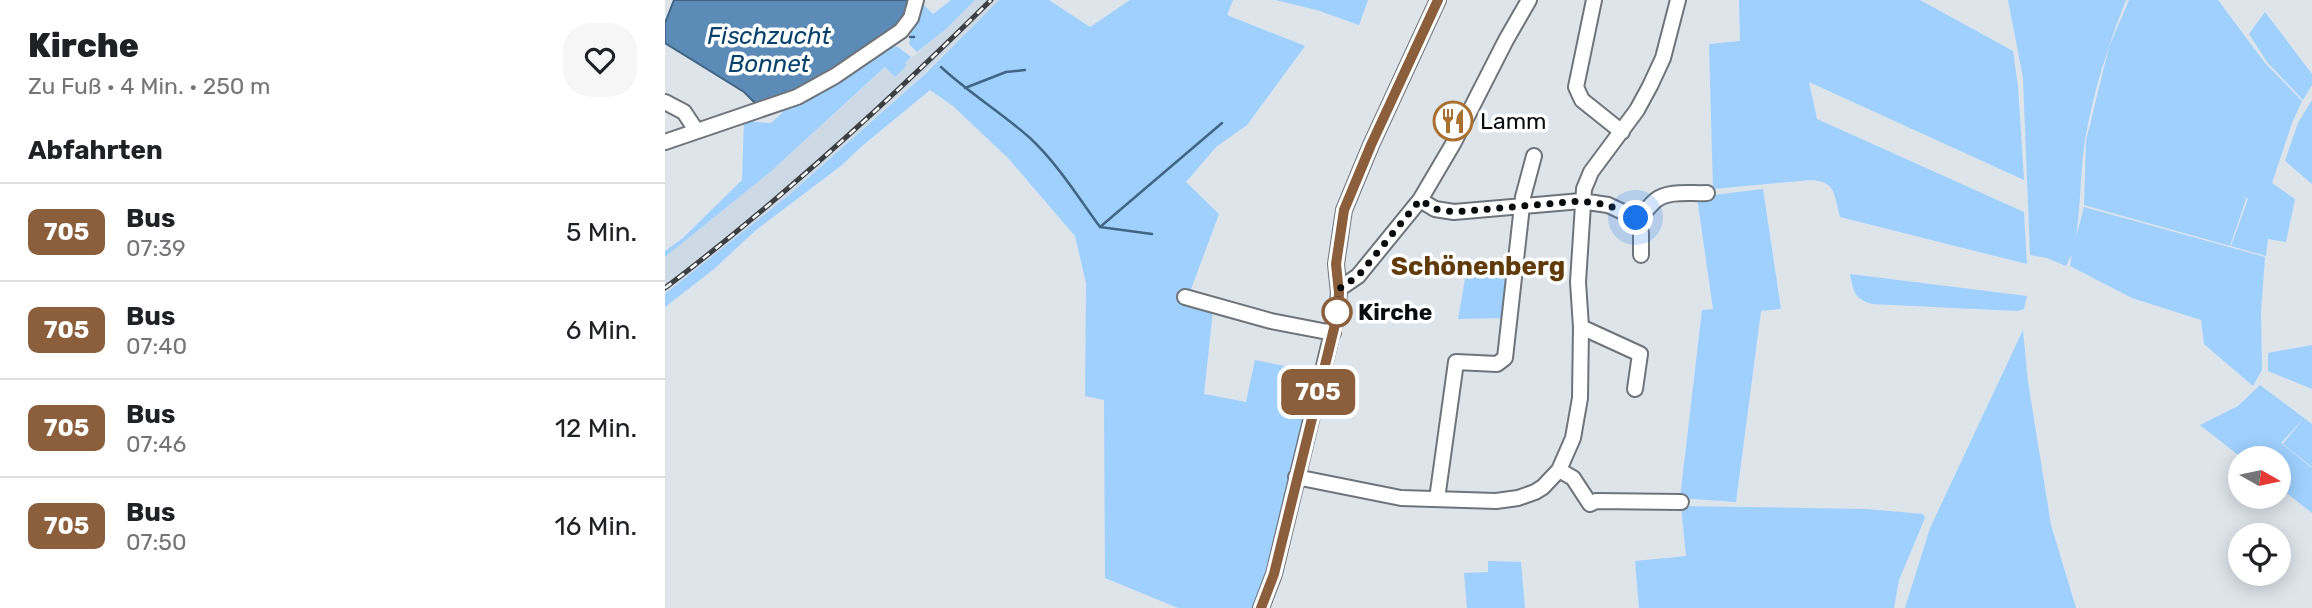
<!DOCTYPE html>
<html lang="de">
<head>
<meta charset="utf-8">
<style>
	body { margin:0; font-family:Rubik,sans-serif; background:#f6f6f6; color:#202124; height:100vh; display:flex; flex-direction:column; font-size:26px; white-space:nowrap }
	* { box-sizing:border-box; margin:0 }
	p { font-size:23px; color:#757577 }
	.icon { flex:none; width:38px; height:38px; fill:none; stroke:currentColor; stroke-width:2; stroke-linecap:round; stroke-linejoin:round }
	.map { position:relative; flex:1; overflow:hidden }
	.side { display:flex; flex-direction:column; background:#fff; width:665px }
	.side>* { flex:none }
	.badge { padding:0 14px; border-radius:10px; font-size:24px; line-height:46px }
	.needle { width:46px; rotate:99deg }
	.fabs { position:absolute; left:1563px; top:446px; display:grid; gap:14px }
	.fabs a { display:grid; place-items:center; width:63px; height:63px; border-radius:50%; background:#fff; box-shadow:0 4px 18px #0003; font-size:35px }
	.you { position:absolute; width:35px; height:35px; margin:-18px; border:5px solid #fff; border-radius:50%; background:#1a73e8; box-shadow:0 0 0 10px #1a73e833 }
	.map>.badge { position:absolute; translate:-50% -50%; box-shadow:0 0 0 4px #fff }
	h2 { padding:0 28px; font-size:26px; line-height:63px }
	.round { display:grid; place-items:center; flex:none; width:74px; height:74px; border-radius:28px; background:#f6f6f6 }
	.summary { display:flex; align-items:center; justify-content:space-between; height:119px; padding:0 28px }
	h1 { font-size:33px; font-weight:800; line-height:52px }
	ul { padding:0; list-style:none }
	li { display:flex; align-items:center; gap:21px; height:98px; padding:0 28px; border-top:2px solid #e0e0e0 }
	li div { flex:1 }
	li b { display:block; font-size:26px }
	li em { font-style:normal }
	li .badge { min-width:77px; font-weight:700; text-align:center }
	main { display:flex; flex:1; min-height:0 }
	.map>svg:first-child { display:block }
	.built { fill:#cdd9e4 }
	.green { fill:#9fd0fe }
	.water { fill:#5b8bb6; stroke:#436584; stroke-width:2 }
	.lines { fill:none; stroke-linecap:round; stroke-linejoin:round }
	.stream { stroke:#436584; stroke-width:2.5 }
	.minor-casing { stroke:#6e7479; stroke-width:18 }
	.minor { stroke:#fff; stroke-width:14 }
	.rail-casing { stroke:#3c3f42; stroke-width:5 }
	.rail { stroke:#fff; stroke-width:2.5; stroke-dasharray:8; stroke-linecap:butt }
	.line-casing { stroke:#fff; stroke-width:16 }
	.line { stroke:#8b5e3c; stroke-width:10 }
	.walk { stroke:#0a0c0e; stroke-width:7; stroke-dasharray:0 12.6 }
	.stop-dot { fill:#fff; stroke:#8b5e3c; stroke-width:3.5 }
	.labels { text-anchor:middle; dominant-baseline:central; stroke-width:7; stroke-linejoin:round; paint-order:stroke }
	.poi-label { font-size:23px; fill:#0a0c0e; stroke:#fff; text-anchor:start }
	.stop-label { font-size:23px; font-weight:bold; fill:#0a0c0e; stroke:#fff; text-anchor:start }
	.water-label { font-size:24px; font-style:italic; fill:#07426c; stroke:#fff }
	.quarter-label { font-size:26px; font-weight:bold; fill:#613a0a; stroke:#fff }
</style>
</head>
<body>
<main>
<section class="side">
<div class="summary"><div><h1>Kirche</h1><p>Zu Fuß · 4 Min. · 250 m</p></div><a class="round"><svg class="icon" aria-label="heart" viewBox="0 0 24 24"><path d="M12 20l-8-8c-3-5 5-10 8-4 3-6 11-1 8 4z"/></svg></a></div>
<h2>Abfahrten</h2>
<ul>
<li><span class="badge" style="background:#8b5e3c;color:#fff">705</span><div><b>Bus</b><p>07:39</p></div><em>5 Min.</em></li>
<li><span class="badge" style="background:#8b5e3c;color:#fff">705</span><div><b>Bus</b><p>07:40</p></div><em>6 Min.</em></li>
<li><span class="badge" style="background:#8b5e3c;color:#fff">705</span><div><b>Bus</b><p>07:46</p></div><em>12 Min.</em></li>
<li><span class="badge" style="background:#8b5e3c;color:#fff">705</span><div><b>Bus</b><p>07:50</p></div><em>16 Min.</em></li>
</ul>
</section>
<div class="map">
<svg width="1647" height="608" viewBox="0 0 1647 608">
	<rect width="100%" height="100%" fill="#dde4ea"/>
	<!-- built -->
	<path class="built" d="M310,0H334L254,78L124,195L0,294V257L104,173L221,67L230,77L240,63L281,29Z"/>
	<!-- green -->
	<path class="green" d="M286,0H310L281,29L252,52L244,44L248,21L256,2L268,14Z
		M334,0H384L425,27L465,0H568L562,15L640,46L582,125L551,147L521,182L554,214L522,300L548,310L539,394L581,402L590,360L650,372L621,506L591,608H513L440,578L439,400L420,396L421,283L410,236L343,158L288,106L265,90L197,146L177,165L91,230L49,269L0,307V294L124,195L261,73Z
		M610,0H703L694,25L652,10Z
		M1074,0H1255L1348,51L1353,86L1359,180L1144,82L1152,119L1359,212L1362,264L1175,217C1169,194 1171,181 1145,180L1048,189L1044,44L1075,41Z
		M1343,0H1461C1443,45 1428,93 1420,140C1415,172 1416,205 1411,237L1419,207L1600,257L1596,312L1597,370L1588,386L1539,344L1536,320L1467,298L1405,266L1407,254L1401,266L1382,258L1365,255L1358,78Z
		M1464,0H1553L1600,63L1637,101L1627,123L1607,183L1630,199L1621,242L1603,239L1601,256L1566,246L1583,199L1576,195L1581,199L1565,246L1419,205L1421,141L1444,47Z
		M1600,12L1647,74V85L1638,100L1602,62L1584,34Z
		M226,46L233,47L246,57L240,63L242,65L230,77L220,67L104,173L0,257V251L18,238L77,180L79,119L84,118L90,122L106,123L117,113L120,106Z
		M1647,100V184L1620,161L1633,123Z
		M1098,189L1116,309L1096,311L1071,502L1015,498L1037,310L1048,309L1032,197Z
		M802,268L846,274L840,318L793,319Z
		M1185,274L1362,296L1359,309L1353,311L1207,304C1188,298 1189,292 1185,274Z
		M1358,330L1363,382L1386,525L1411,608H1240L1265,528Z
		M1647,345V389L1603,371V353Z
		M1595,385L1647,424V467L1618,444L1638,419L1616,443L1647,468V513L1614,487V458H1577L1535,425L1573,406Z
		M1016,506L1202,509L1258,514L1260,518L1234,580L1229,608H974L970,561L1021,556Z
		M823,561L856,562L860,608H802L799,573L823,572Z"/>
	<!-- water -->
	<path class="water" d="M9,0H247L237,23L168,73L94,107L79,92L0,43V23Z"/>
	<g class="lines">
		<!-- stream -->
		<path class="stream" d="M245,37H249
			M276,67C304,93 337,113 365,138C392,163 413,197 435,227L557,123
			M300,88L341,72L360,70
			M435,227L487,234"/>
		<defs>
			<path id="minor" d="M929,0L911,87L917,100L957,132
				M0,102L19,112L31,130
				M0,142L132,97L170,76L236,31L246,18L251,0
				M755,200L770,209L789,212L916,201L943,205L971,218L975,217C980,212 985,205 991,200C1004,190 1026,194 1042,193
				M971,218L976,233V255
				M674,289L693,276L755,200L788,144L841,40L864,0
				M520,297L606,321L668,333
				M916,327L975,354L970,389
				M894,470L908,478L925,504L931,501L1016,502
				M631,477L736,498L831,501L853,498L870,492L878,487L894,470L908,438L915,398L916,327L913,282L919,189L926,172L972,110L985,86L998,58L1013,0
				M772,499L791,362L832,364L840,358L858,197L869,156
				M596,608L609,574L672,312L674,293L671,264L679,210L706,145L773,0"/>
		</defs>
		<!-- minor casing -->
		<use href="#minor" class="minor-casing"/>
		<!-- minor -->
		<use href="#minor" class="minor"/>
		<defs>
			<path id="rail" d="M0,288C116,200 223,102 326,0"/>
		</defs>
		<!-- rail casing -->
		<use href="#rail" class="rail-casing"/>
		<!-- rail -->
		<use href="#rail" class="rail"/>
	</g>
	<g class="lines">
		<defs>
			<path id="line" d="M596,608L609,574L673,312L674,293L671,264L679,210L706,145L773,0"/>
		</defs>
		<!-- line casing -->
		<use href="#line" class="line-casing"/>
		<!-- line -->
		<use href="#line" class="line"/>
		<!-- walk -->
		<path class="walk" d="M672,312L674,289L693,276L755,200L770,209L789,212L916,201L943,205L971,218"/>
	</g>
	<!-- icons -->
	<defs>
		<symbol id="restaurant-ring" viewBox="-11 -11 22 22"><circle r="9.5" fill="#fff" stroke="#aa7030" stroke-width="1.5"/><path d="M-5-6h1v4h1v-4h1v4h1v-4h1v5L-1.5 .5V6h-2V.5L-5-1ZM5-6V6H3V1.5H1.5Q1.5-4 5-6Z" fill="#aa7030"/></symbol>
	</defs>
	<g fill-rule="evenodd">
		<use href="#restaurant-ring" x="766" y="99" width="44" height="44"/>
	</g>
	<!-- markers -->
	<circle class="stop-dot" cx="672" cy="312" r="14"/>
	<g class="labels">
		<!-- poi labels -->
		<g class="poi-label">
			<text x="815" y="121">Lamm</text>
		</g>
		<!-- stop labels -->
		<g class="stop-label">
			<text x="693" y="312">Kirche</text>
		</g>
		<!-- water labels -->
		<g class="water-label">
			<text x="104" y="36">Fischzucht<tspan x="104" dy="28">Bonnet</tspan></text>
		</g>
		<!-- quarter labels -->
		<g class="quarter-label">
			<text x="813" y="266">Schönenberg</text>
		</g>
	</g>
</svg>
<div class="fabs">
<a><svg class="needle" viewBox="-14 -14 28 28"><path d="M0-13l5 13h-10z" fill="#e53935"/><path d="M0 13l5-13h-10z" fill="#757577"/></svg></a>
<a><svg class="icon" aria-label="locate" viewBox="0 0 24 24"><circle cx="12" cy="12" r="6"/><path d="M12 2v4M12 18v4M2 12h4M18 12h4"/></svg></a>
</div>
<div class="you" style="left:971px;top:218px"></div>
<b class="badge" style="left:653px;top:392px;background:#8b5e3c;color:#fff">705</b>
</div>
</main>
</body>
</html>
